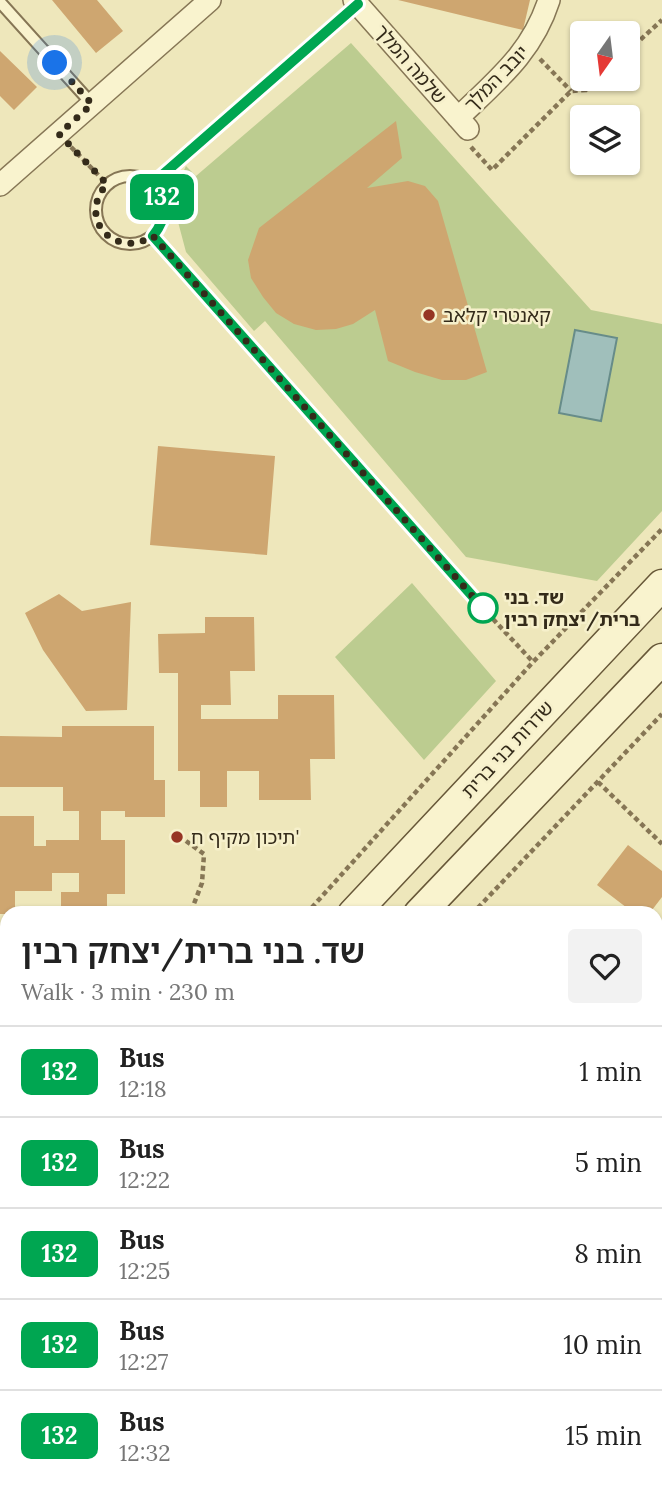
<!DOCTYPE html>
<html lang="en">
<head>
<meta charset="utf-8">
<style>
	body { margin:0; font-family:Lora,"Noto Sans Hebrew",serif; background:#f2f2f2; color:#222; height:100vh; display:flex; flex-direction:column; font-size:26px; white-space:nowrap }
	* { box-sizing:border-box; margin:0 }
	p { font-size:23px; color:#767676 }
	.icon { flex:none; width:38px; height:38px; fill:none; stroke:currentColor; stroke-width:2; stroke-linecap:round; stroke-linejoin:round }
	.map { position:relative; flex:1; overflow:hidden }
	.side { position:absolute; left:0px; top:906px; width:663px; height:590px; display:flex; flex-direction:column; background:#fff; border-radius:21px 21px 0 0; box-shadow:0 2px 5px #0004 }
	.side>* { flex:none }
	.badge { padding:0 14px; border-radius:10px; font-size:24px; line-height:46px }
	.needle { width:46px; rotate:194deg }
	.controls { position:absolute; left:570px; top:21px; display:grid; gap:14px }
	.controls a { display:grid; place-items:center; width:70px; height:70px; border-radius:7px; background:#fff; box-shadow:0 2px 5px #0004; font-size:35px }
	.you { position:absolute; width:35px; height:35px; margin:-18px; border:5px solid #fff; border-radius:50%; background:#1a73e8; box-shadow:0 0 0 10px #1a73e833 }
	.map>.badge { position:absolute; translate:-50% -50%; box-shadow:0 0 0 4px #fff }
	.round { display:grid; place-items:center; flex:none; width:74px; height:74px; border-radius:7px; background:#f2f2f2 }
	.overview { display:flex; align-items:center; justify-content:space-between; height:119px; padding:0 21px }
	h1 { font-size:33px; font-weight:600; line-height:52px }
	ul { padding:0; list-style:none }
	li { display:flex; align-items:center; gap:21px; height:91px; padding:0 21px; border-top:2px solid #e0e0e0 }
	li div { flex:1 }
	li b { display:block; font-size:26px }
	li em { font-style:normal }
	li .badge { min-width:77px; font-weight:700; text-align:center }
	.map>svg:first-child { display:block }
	.green { fill:#bccc90 }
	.water { fill:#a0bfbb; stroke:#678c89; stroke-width:2 }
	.building { fill:#cea670 }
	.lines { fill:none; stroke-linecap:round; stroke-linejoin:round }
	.service-casing { stroke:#867655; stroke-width:14 }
	.minor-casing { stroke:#867655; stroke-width:24 }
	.secondary-casing { stroke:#675738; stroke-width:33 }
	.path { stroke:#867655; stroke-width:4.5; stroke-dasharray:5 3.5; stroke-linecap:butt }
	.service { stroke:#f9f3ce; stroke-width:10 }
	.minor { stroke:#f9f3ce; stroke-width:21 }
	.secondary { stroke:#f9f3ce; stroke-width:30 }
	.line-casing { stroke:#fff; stroke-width:16 }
	.line { stroke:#00a651; stroke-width:10 }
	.walk { stroke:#342b1a; stroke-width:7; stroke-dasharray:0 12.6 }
	.poi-dot { fill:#963524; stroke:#f6f0cb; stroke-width:2.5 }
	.stop-dot { fill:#fff; stroke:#00a651; stroke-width:3.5 }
	.labels { text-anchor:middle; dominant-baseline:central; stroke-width:5; stroke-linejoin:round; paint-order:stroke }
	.street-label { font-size:19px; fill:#342b1a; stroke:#f6f0cb }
	.poi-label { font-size:19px; fill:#342b1a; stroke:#f6f0cb; text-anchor:start }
	.stop-label { font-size:19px; font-weight:bold; fill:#342b1a; stroke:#f6f0cb; text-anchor:start }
</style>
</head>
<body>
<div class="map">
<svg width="662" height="1495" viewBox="0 0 662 1495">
	<rect width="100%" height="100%" fill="#eee7bb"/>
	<!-- green -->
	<path class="green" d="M351,43L591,310L662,324V511L597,581L466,557L265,321L254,331L186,252L177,218L178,183L186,166L196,176Z
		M412,583L496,681L424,760L335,657Z"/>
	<!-- water -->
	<path class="water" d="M575,330L617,338L601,421L559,413Z"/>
	<!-- building -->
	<path class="building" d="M52,0H97L123,31L96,53Z
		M398,0H530L523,30Z
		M0,51L37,87L14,110L0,96Z
		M396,121L402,158L367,188L408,181L425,186L438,201L487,372L466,380H442L415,372L388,361L375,310L353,324L336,329L316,330L294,324L276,313L263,297L251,278L248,260L259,228Z
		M158,446L275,456L267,555L150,545Z
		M59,594L82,611L131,602L127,710L86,711L43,650L25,613Z
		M205,617H254L255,671H230L231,705H201V719H278V695H334L335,759H310L311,800H259V771H227V807H200V771H178V673H159L158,634L205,633Z
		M62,726H154V780H165V817H125V811H101V840H125V894H107V914H61V892H79V873H52V891H15V914H0V816H34V846H46V840H79V811H63V787H0V736L62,737Z
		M628,845L662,871V897L649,914H635L597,885Z
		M656,1005L662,1010V1054L656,1061Z
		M662,1135V1171L656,1167V1142Z
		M656,1182L662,1187V1200L656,1207Z
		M662,1360V1424L658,1428L656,1366Z
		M268,1489H322L316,1495H275Z
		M368,1489H417L424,1495H363Z
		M543,1489H580L576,1495H539Z"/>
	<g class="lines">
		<defs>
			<path id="service" d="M0,2L92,104
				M96 210a34 34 0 1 1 68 0a34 34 0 1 1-68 0Z
				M152,184L357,4
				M153,236L483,608
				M132,1489L138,1495"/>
			<path id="minor" d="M354,0L468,129
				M458,118C497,80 532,53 549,0
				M0,185L210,0
				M656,973L662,978
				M656,1107L662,1101
				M656,1291L662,1285
				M198,1489L199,1495
				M493,1495V1489"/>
			<path id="secondary" d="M353,914L662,585
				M419,914L662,659
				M0,1288L7,1281
				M0,1353L7,1345"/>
		</defs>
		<!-- service casing -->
		<use href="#service" class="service-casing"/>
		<!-- minor casing -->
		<use href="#minor" class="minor-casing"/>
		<!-- secondary casing -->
		<use href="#secondary" class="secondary-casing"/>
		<!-- path -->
		<path class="path" d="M628,51L662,20
			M540,59L571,91
			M71,147L107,184
			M471,147L492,170L571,91L586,90L598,79
			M493,619L533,662
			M598,782L662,844
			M186,841L204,854L202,883L190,914
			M306,914L533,662L662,529
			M472,914L662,714
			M0,1246L7,1239
			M0,1415L7,1407"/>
		<!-- service -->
		<use href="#service" class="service"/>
		<!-- minor -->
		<use href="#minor" class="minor"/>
		<!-- secondary -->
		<use href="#secondary" class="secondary"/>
	</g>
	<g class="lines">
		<defs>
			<path id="line" d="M358,4L152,184C168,201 167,218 153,236L483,608"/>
		</defs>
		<!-- line casing -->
		<use href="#line" class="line-casing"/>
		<!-- line -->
		<use href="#line" class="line"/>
		<!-- walk -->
		<path class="walk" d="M55,63L92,104L59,134L107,184C76,219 115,260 153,236L483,608"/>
	</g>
	<!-- markers -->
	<g class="poi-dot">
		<circle cx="429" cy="315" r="7"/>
		<circle cx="177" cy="837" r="7"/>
	</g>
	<circle class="stop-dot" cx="483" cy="608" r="14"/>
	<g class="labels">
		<!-- street labels -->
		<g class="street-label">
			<text transform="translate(411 64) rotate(49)">שלמה המלך</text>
			<text transform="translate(496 78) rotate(-46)">יובב המלך</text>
			<text transform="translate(507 749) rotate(-47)">שדרות בני ברית</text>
		</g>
		<!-- poi labels -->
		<g class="poi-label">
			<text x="443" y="315">קאנטרי קלאב</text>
			<text x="191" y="837">תיכון מקיף ח'</text>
		</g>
		<!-- stop labels -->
		<g class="stop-label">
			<text x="504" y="597">שד. בני<tspan x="504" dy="22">ברית/יצחק רבין</tspan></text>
		</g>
	</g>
</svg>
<div class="controls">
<a><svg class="needle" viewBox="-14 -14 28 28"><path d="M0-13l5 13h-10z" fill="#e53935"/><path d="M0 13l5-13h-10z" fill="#767676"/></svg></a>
<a><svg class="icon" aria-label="layers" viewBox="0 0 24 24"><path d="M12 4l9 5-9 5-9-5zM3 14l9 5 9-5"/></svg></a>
</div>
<div class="you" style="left:55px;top:63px"></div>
<b class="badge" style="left:162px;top:197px;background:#00a651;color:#fff">132</b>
<section class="side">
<div class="overview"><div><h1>שד. בני ברית/יצחק רבין</h1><p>Walk · 3 min · 230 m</p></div><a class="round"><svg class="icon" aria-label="heart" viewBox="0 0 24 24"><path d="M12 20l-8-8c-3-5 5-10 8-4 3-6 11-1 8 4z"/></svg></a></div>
<ul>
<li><span class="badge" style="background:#00a651;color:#fff">132</span><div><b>Bus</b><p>12:18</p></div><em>1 min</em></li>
<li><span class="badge" style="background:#00a651;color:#fff">132</span><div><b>Bus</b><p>12:22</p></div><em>5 min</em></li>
<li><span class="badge" style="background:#00a651;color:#fff">132</span><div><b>Bus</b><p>12:25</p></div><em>8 min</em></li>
<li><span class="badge" style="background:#00a651;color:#fff">132</span><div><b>Bus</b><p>12:27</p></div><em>10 min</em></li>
<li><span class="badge" style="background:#00a651;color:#fff">132</span><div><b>Bus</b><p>12:32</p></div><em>15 min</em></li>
</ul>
</section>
</div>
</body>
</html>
